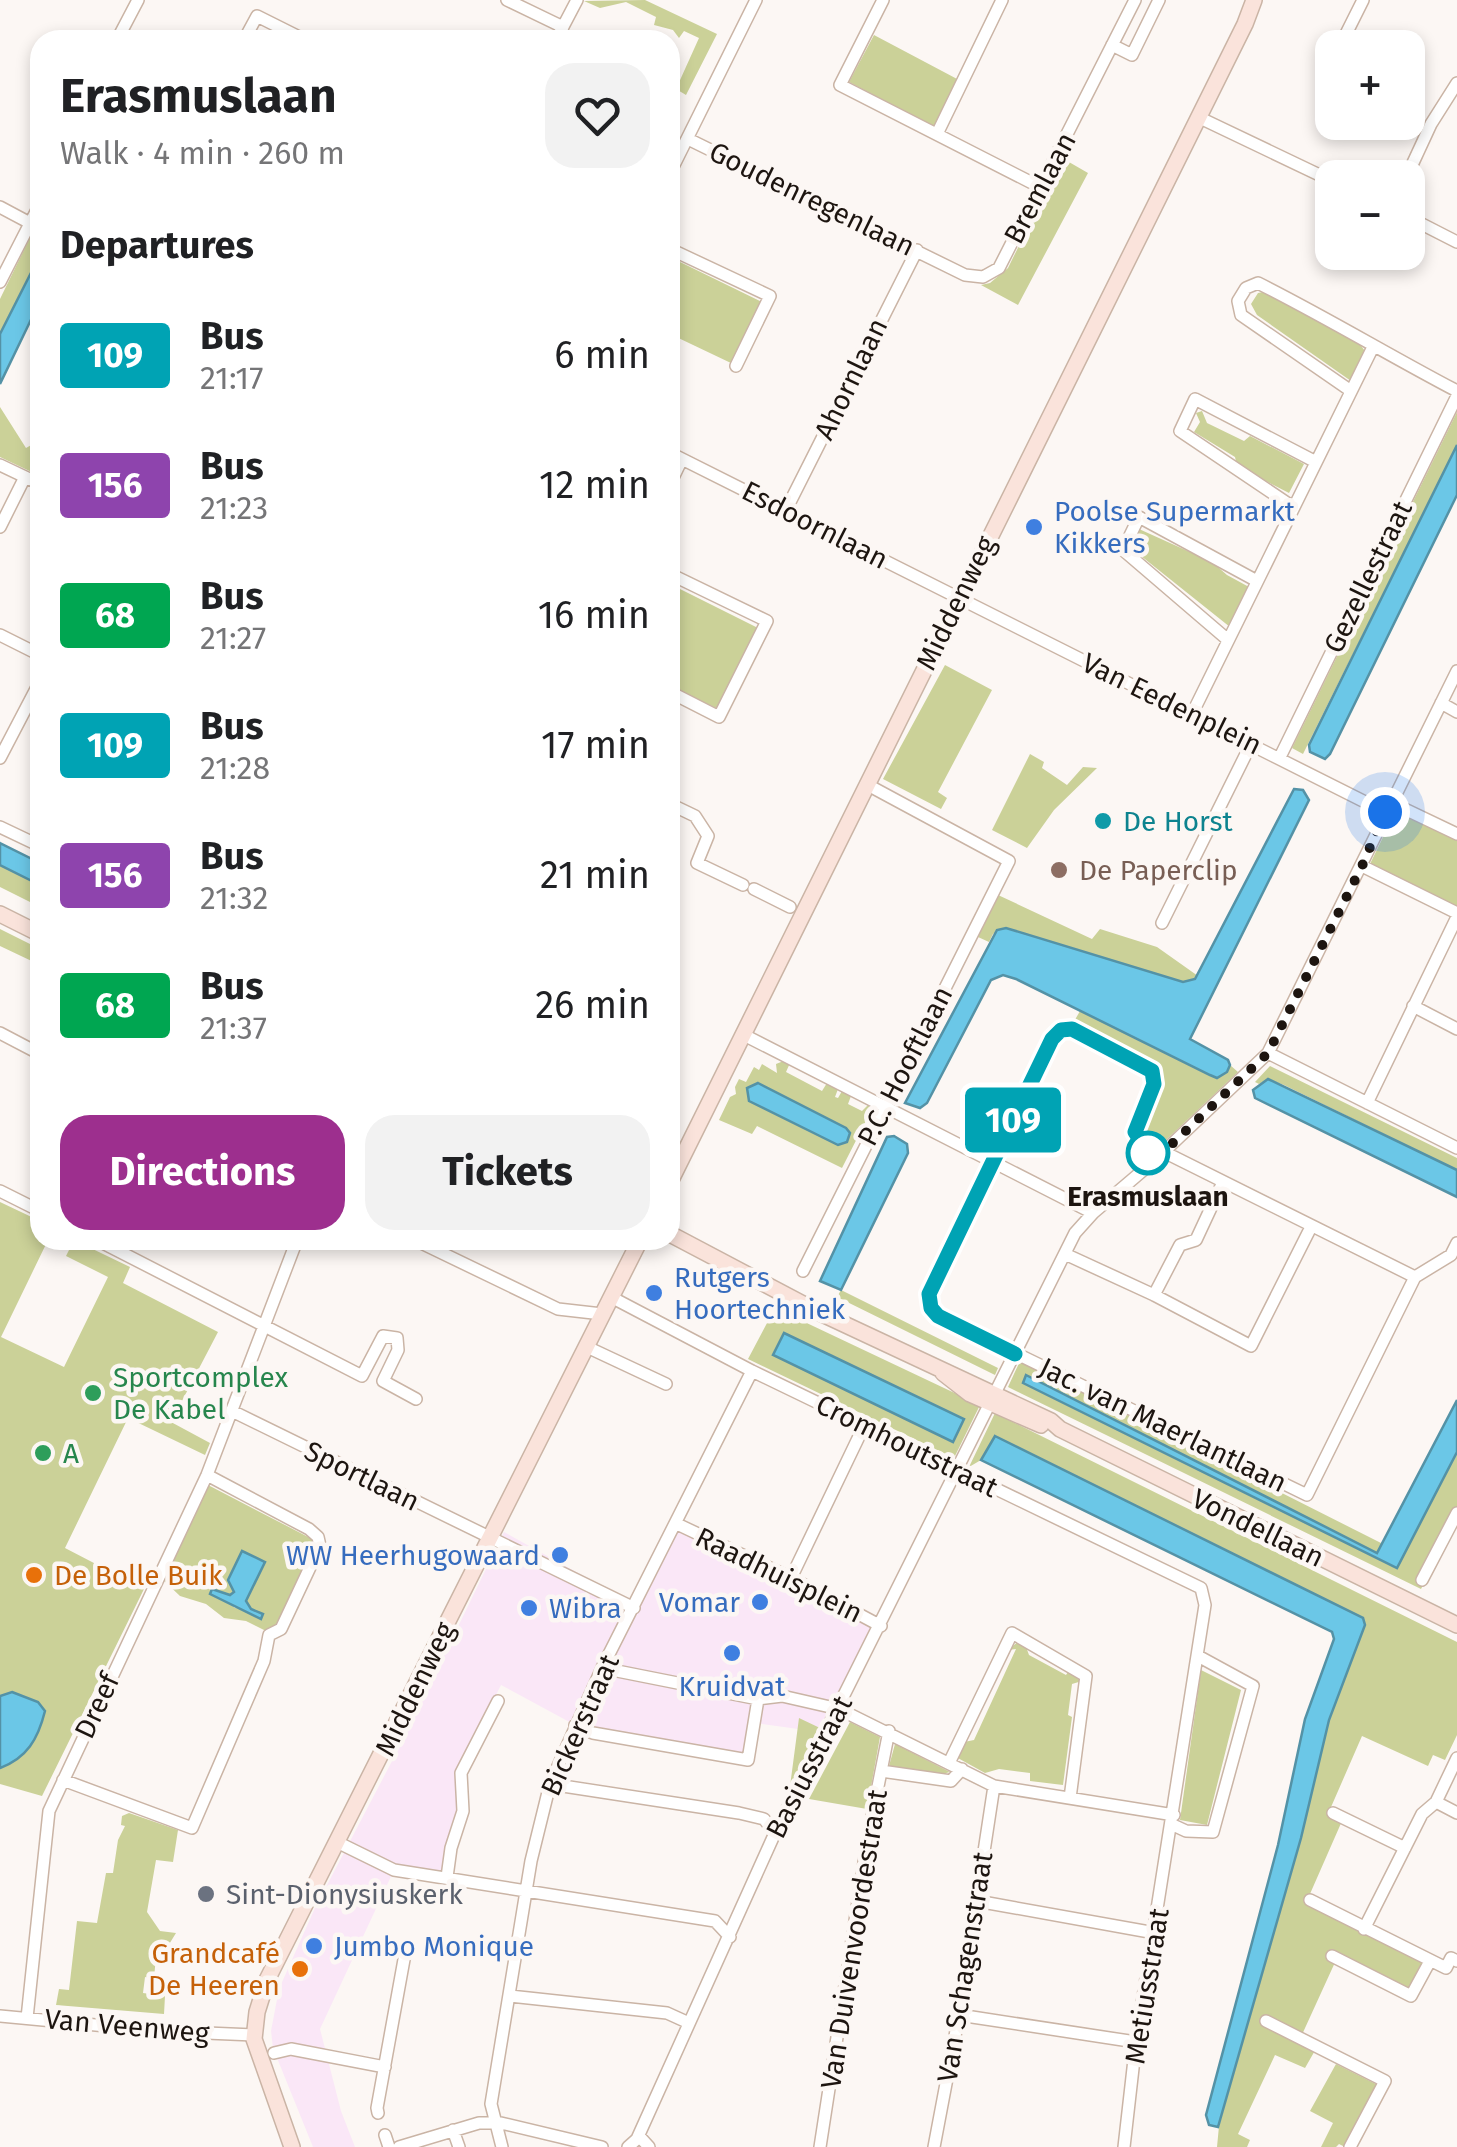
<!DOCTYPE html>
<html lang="en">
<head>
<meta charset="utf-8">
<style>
	body { margin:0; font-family:"Fira Sans",sans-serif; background:#f2f2f2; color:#202124; height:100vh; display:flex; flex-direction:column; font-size:38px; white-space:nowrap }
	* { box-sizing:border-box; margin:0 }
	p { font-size:32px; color:#757577 }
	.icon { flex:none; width:55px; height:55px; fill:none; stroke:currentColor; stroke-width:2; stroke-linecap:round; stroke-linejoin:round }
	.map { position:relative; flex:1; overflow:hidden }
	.panel { position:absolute; left:30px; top:30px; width:650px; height:1220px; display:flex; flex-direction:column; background:#fff; border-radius:30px; box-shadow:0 5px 15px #0003 }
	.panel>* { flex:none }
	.badge { padding:0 20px; border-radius:8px; font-size:35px; line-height:65px }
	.tools { position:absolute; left:1315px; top:30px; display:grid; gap:20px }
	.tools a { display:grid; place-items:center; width:110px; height:110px; border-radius:20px; background:#fff; box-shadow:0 5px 15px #0003; font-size:50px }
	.you { position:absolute; width:50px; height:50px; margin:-25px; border:8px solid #fff; border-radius:50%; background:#1a73e8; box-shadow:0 0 0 15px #1a73e833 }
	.map>.badge { position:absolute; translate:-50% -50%; box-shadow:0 0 0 5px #fff }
	h2 { padding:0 30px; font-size:38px; line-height:90px }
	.round { display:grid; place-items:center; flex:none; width:105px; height:105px; border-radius:30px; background:#f2f2f2 }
	.head { display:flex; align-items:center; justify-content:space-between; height:170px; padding:0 30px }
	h1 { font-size:48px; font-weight:700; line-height:75px }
	.action { display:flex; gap:20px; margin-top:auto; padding:20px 30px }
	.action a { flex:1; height:115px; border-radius:30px; background:#9d2f8e; color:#fff; font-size:40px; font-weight:700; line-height:115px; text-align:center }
	.action a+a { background:#f2f2f2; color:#202124 }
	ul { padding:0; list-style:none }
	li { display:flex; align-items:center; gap:30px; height:130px; padding:0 30px }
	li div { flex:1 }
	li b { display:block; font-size:38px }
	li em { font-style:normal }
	li .badge { min-width:110px; font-weight:700; text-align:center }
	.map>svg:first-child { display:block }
	.commercial { fill:#fae7f7 }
	.green { fill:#cbd198; fill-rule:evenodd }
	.water { fill:#6bc7e7; stroke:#5492a6; stroke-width:2.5 }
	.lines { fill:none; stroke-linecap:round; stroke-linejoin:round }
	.street-casing { stroke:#cab4a5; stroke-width:14 }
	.secondary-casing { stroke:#cab4a5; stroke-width:18 }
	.street { stroke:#fff; stroke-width:11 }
	.secondary { stroke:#fae3db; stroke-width:15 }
	.line-casing { stroke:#fff; stroke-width:22 }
	.line { stroke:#00a3b4; stroke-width:15 }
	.walk { stroke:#1d1510; stroke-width:10; stroke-dasharray:0 18 }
	.shop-dot { fill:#3f7fe0; stroke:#fcf7f4; stroke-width:4 }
	.culture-dot { fill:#0f9aa8; stroke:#fcf7f4; stroke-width:4 }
	.education-dot { fill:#8d6e63; stroke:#fcf7f4; stroke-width:4 }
	.stop-dot { fill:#fff; stroke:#00a3b4; stroke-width:5 }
	.leisure-dot { fill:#2e9e5b; stroke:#fcf7f4; stroke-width:4 }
	.food-dot { fill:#e8710a; stroke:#fcf7f4; stroke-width:4 }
	.worship-dot { fill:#6b7280; stroke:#fcf7f4; stroke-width:4 }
	.labels { text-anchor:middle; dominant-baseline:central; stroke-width:9; stroke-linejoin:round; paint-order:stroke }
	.street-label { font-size:28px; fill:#1d1510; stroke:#fcf7f4 }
	.shop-label { font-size:28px; fill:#366cbe; stroke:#fcf7f4; text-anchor:start }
	.culture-label { font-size:28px; fill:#0d838f; stroke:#fcf7f4; text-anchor:start }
	.education-label { font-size:28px; fill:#785e54; stroke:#fcf7f4; text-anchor:start }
	.stop-label { font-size:28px; font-weight:bold; fill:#1d1510; stroke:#fcf7f4 }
	.leisure-label { font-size:28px; fill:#27864d; stroke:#fcf7f4; text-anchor:start }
	.food-label { font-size:28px; fill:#c56008; stroke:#fcf7f4; text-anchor:start }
	.worship-label { font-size:28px; fill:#5b616d; stroke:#fcf7f4; text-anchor:start }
</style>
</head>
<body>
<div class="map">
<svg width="1457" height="2147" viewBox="0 0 1457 2147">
	<rect width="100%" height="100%" fill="#fcf7f4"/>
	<!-- commercial -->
	<path class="commercial" d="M677,1524L881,1626L827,1733L755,1723L748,1760L575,1725L501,1685L458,1771L459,1808L444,1873L394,1870L320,2029L341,2111L355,2147H313L273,2048L271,2031L279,1989L315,1908L401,1744L504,1532L616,1594L637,1601Z"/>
	<!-- green -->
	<path class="green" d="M645,0L717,34L686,95L676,89L699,38L684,31L679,38L673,30L654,25L656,17L626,2L600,8L584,1Z
		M874,35L959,80L934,127L849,82Z
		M1062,158L1088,173L1018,305L981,285L990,283L1008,268Z
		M40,217V255L0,334V299Z
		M678,261L764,303L733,364L670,334V276Z
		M1263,292L1358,342L1365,351L1351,381L1257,315L1251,304L1258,293Z
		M0,407L26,448L40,440V476L0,457Z
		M1202,411L1207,423L1244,441L1250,436L1304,464L1289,493L1237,466L1235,457L1194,432L1200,422L1196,413Z
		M1457,412V445L1303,754L1292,748Z
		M1139,529L1212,562L1227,575L1249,587L1230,627L1131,548Z
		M672,585L760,629L718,709L670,686V657L673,651L670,648Z
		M945,665L992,690L938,792L947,798L941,809L883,779Z
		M1030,754L1044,762L1042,768L1067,785L1083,767L1097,768L1054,810L1027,848L992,830Z
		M1396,810L1457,840V907L1370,864Z
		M0,865L40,885V907L0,887Z
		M998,895L1092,939L1100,929L1157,947L1198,976L1191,982H1183L1006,928L993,934L989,942L978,937Z
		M0,929L40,949V965L0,946Z
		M1080,1011L1210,1075L1218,1078L1226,1072L1230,1065L1238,1072L1164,1142L1158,1146L1147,1144L1139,1131L1155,1098L1159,1073L1147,1062L1146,1058L1086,1028L1081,1030L1072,1025Z
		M786,1060L790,1063L786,1072L822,1091L827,1083L838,1089L835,1097L838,1098L842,1091L851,1096L848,1104L862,1111L870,1103L871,1111L842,1168L757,1126L752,1134L719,1120L730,1097L736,1094L735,1087L739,1079L746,1082L754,1067L759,1070L762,1064L777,1073L776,1064Z
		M1270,1066L1457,1158V1170L1284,1085L1268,1079L1259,1084L1255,1082Z
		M0,1202L40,1221V1240H48L1,1337L64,1367L108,1277L66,1256L74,1240L130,1267L123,1283L218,1332L171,1422L210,1443L205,1455L128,1418L65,1548L144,1589L42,1796L0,1784Z
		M841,1290L998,1368L995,1375L837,1297Z
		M775,1308L980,1405L954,1458L748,1359ZM784,1333L963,1419L953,1441L774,1355Z
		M1020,1361L1383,1544L1378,1553L1397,1568L1457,1452V1522L1421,1589L1008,1387Z
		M995,1413L1457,1642V1735L1445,1760L1433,1755L1428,1766L1362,1736L1328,1814L1342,1821L1306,1903L1429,1963L1412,1996L1337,1958L1300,2039L1317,2047L1305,2068L1275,2055L1238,2134L1250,2140L1247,2147H1217L1219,2126L1301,1838L1329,1720L1365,1626L1363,1618L996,1437L981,1460L969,1467Z
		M208,1485L312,1539L314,1554L285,1623L268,1632L246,1621L224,1618L206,1604L180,1596L161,1578ZM242,1551L265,1562L246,1601L251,1609L235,1608L226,1599L211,1594L213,1589L230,1595L234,1592Z
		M1019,1641L1025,1644L1029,1655L1066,1675L1070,1669L1082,1681L1072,1684L1068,1715L1072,1717L1063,1785L1030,1781V1773L999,1769L985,1773L956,1757L964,1742L974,1740L1016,1649L1008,1650Z
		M1201,1670L1241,1690L1207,1825L1180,1820Z
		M799,1718L820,1728L789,1794Z
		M850,1722L880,1737L867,1809L809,1799Z
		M895,1744L950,1772L939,1775L889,1766Z
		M129,1813L178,1830L173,1862L156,1860L147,1912L160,1931L176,1933L168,1946L157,1944L154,1979L145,1977L143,1993L165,1996L164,2014L56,2005L59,1989L69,1990L77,1921L97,1923L106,1873H113L118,1840L125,1826L121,1825L122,1816Z
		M1336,2064L1380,2086L1345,2147L1339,2144L1336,2147H1321L1333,2123L1310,2111Z"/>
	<!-- water -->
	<path class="water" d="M40,255V301L0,384V334Z
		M1457,445V495L1330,754L1325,759L1310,752L1309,745Z
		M1294,789L1303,790L1309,800L1190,1039L1228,1060L1230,1065L1227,1072L1217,1078L1210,1075L1016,979L1003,975L991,980L927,1103L920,1108L905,1103L997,930L1006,928L1183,982L1195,979Z
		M0,843L40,863V885L0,865Z
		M1268,1079L1457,1170V1197L1255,1098L1253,1090Z
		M758,1083L846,1128L850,1133L847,1142L838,1145L749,1101L747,1088Z
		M894,1136L907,1144L908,1153L841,1290L820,1281L887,1137Z
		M784,1333L964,1419L953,1442L773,1355Z
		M1026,1375L1377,1553L1457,1400V1452L1397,1568L1023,1383Z
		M995,1436L1363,1618L1365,1625L1329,1720L1301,1838L1218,2127L1209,2125L1206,2115L1278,1845L1305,1719L1334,1639L1332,1632L981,1460Z
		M242,1551L265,1562L246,1601L251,1609L263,1614L261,1619L210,1594L212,1589L230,1595L234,1592L228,1580Z
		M12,1692L38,1702L45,1711C38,1739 27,1758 0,1768V1696Z"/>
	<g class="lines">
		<defs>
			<path id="street" d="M507,0L563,27
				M883,0L840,85L1040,187
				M117,40L138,0
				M244,40L257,16L305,40
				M556,40L577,0
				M1112,45L1132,55L1159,0
				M1339,48L1363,0
				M1324,78L1332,62
				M1198,117L1332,181
				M937,134L1002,0
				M688,139L965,275L983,277L999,268L1135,0
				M670,173L756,0
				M1406,178L1431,124L1457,83
				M0,207L30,223
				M1408,217L1457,242
				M670,249L770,296L736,366
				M0,282L40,204
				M1351,391L1241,315L1238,301L1246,288L1258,283C1326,317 1390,356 1457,391
				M670,453L1385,812
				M0,465L40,484
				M670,484L682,459
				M1293,507L1180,431L1195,399L1316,462
				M786,510L917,250
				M0,527L25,477
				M670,574L767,621L719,717L670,692
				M0,635L40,655
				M1228,640L1123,550L1139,517L1257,581
				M1441,703L1457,712
				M1192,714L1373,347
				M1280,757L1457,396
				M0,758L36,689
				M1392,803L1457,834
				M670,804L695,816L708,836L697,863L743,885
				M0,827L40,846
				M1362,866L1457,913
				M754,889L790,907
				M1162,923L1251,744
				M1413,1006L1457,1029
				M0,1033L40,1054
				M742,1034L1093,1213
				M1268,1053L1457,1148
				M1367,1103L1457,917
				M1154,1161L1135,1132L1154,1084L1152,1071L1072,1029L1061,1030L1052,1039L929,1294L931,1308L939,1316L1307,1495L1415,1277L1164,1152
				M0,1191L40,1211
				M97,1240L362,1376L383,1336L397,1338L398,1350L383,1381L416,1399
				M415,1240L558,1309L602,1314
				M1065,1254L1154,1295L1251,1346L1311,1227
				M803,1271L1009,861L866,784
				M1415,1277L1451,1255L1457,1243
				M1154,1295L1180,1245L1196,1240L1223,1182
				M611,1297L752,1371L1201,1588L1205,1605L1136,2042L1124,2147
				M587,1347L666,1384
				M234,1412L634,1608
				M677,1524L791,1578L881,1626
				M791,1578L864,1426
				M1422,1580L1457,1513
				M602,1668L758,1699L782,1696L839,1709L994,1786L1174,1815
				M575,1725L593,1733L748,1760L758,1699
				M949,1763L1012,1633L1086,1676L1070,1798
				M881,1771L951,1781L962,1769
				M63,1780L192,1828L264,1661L269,1635L281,1629L320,1546L318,1537L309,1529L207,1475
				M550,1784L739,1813L764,1819L775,1833
				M1436,1802L1457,1813
				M1333,1813L1405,1848
				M1173,1825L1186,1831L1213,1832L1253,1686L1198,1656
				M339,1843L394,1870L715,1921L730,1937
				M447,1877L451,1848L463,1811L461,1773L498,1701
				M1310,1900L1446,1968L1451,1958L1457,1961
				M977,1901L1155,1933
				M1364,1929L1422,1814L1436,1802L1457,1758
				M1332,1956L1411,1996L1430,1961
				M510,1996L667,2013L689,2023
				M959,2015L1136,2042
				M0,2016L159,2031L254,2035
				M27,2018L49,1811L207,1475L297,1240
				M1266,2021L1385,2081L1350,2147
				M274,2053L291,2049L385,2067
				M378,2113L377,2108L405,1954
				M453,2130L459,2147
				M385,2135L389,2147
				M639,2136L649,2147
				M399,2147L479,2123H501L602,2147
				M502,2147L491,2104L531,1861L550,1784L602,1668L752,1371
				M628,2147L637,2139L775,1833L1075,1233L1093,1213L1154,1161L1268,1053L1457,671
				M820,2147L868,1837L889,1731
				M934,2147L959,2015L994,1786"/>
			<path id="secondary" d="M0,914L40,934
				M670,1182L1245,24L1254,0
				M670,1234L816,1311L1051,1421L1060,1429L1457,1625
				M943,1373L970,1394L1041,1425
				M292,2147L254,2039L257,2012L267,1980L640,1240"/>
		</defs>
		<!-- street casing -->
		<use href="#street" class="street-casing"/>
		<!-- secondary casing -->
		<use href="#secondary" class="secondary-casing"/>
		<!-- street -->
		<use href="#street" class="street"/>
		<!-- secondary -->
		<use href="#secondary" class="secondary"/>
	</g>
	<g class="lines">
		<defs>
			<path id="line" d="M1015,1354L938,1316L931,1308L929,1294L1052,1039L1061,1030L1072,1029L1152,1071L1154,1084L1135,1132L1154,1161"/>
		</defs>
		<!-- line casing -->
		<use href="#line" class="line-casing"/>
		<!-- line -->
		<use href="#line" class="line"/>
		<!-- walk -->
		<path class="walk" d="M1148,1153L1154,1161L1268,1053L1362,866L1385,812"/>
	</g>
	<!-- markers -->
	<g class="shop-dot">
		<circle cx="1034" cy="527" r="10"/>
		<circle cx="654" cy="1293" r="10"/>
		<circle cx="560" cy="1555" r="10"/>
		<circle cx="760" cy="1602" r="10"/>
		<circle cx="529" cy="1608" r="10"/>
		<circle cx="732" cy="1653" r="10"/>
		<circle cx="314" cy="1946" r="10"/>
	</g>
	<circle class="culture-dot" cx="1103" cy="821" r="10"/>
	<circle class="education-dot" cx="1059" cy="870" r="10"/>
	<circle class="stop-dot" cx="1148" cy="1153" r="20"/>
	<g class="leisure-dot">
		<circle cx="93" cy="1393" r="10"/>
		<circle cx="43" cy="1453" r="10"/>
	</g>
	<g class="food-dot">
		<circle cx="34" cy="1575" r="10"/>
		<circle cx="300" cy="1969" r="10"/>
	</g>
	<circle class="worship-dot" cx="206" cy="1894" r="10"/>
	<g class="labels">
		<!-- street labels -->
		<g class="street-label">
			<text transform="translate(1040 188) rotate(-62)">Bremlaan</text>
			<text transform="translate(812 199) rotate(26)">Goudenregenlaan</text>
			<text transform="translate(851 379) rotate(-64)">Ahornlaan</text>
			<text transform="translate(815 525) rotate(27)">Esdoornlaan</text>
			<text transform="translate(1368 577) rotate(-64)">Gezellestraat</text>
			<text transform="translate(956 603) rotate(-64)">Middenweg</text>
			<text transform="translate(1172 704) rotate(26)">Van Eedenplein</text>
			<text transform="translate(905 1066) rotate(-63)">P.C. Hooftlaan</text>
			<text transform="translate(1163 1425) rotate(26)">Jac. van Maerlantlaan</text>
			<text transform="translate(907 1446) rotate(26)">Cromhoutstraat</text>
			<text transform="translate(362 1476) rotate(26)">Sportlaan</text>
			<text transform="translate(1258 1528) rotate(26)">Vondellaan</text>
			<text transform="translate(779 1575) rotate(26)">Raadhuisplein</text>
			<text transform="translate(415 1689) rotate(-64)">Middenweg</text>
			<text transform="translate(97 1706) rotate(-65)">Dreef</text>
			<text transform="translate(580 1725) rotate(-66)">Bickerstraat</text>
			<text transform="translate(809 1767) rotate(-63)">Basiusstraat</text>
			<text transform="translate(854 1939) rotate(-81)">Van Duivenvoordestraat</text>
			<text transform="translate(965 1967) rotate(-81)">Van Schagenstraat</text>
			<text transform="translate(1147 1986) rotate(-81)">Metiusstraat</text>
			<text transform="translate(127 2026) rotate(5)">Van Veenweg</text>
		</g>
		<!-- shop labels -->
		<g class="shop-label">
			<text x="1054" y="511">Poolse Supermarkt<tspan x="1054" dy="32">Kikkers</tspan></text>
			<text x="674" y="1277">Rutgers<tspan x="674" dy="32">Hoortechniek</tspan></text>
			<text x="540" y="1555" text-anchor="end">WW Heerhugowaard</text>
			<text x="740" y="1602" text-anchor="end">Vomar</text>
			<text x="549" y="1608">Wibra</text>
			<text x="732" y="1686" text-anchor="middle">Kruidvat</text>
			<text x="334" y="1946">Jumbo Monique</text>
		</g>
		<!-- culture labels -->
		<g class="culture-label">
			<text x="1123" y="821">De Horst</text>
		</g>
		<!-- education labels -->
		<g class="education-label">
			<text x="1079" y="870">De Paperclip</text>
		</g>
		<!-- stop labels -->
		<g class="stop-label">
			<text x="1148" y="1196">Erasmuslaan</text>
		</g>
		<!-- leisure labels -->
		<g class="leisure-label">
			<text x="113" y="1377">Sportcomplex<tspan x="113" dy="32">De Kabel</tspan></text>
			<text x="63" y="1453">A</text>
		</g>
		<!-- food labels -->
		<g class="food-label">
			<text x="54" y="1575">De Bolle Buik</text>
			<text x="280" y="1953" text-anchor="end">Grandcafé<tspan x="280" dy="32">De Heeren</tspan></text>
		</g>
		<!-- worship labels -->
		<g class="worship-label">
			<text x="226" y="1894">Sint-Dionysiuskerk</text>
		</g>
	</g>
</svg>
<div class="tools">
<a>+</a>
<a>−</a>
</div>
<div class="you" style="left:1385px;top:812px"></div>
<b class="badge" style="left:1013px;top:1120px;background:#00a3b4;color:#fff">109</b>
<section class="panel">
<div class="head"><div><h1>Erasmuslaan</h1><p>Walk · 4 min · 260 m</p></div><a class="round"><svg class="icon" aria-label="heart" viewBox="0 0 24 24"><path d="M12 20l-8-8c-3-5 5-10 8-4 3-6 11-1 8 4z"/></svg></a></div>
<h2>Departures</h2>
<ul>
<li><span class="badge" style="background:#00a3b4;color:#fff">109</span><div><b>Bus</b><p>21:17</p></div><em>6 min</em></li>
<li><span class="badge" style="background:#8e44ad;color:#fff">156</span><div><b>Bus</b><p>21:23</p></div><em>12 min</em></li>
<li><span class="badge" style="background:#00a651;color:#fff">68</span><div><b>Bus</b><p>21:27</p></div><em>16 min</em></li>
<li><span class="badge" style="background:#00a3b4;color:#fff">109</span><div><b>Bus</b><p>21:28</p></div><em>17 min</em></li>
<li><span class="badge" style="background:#8e44ad;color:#fff">156</span><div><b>Bus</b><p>21:32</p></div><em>21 min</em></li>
<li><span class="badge" style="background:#00a651;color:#fff">68</span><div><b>Bus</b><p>21:37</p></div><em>26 min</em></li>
</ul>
<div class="action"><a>Directions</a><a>Tickets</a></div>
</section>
</div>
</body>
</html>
